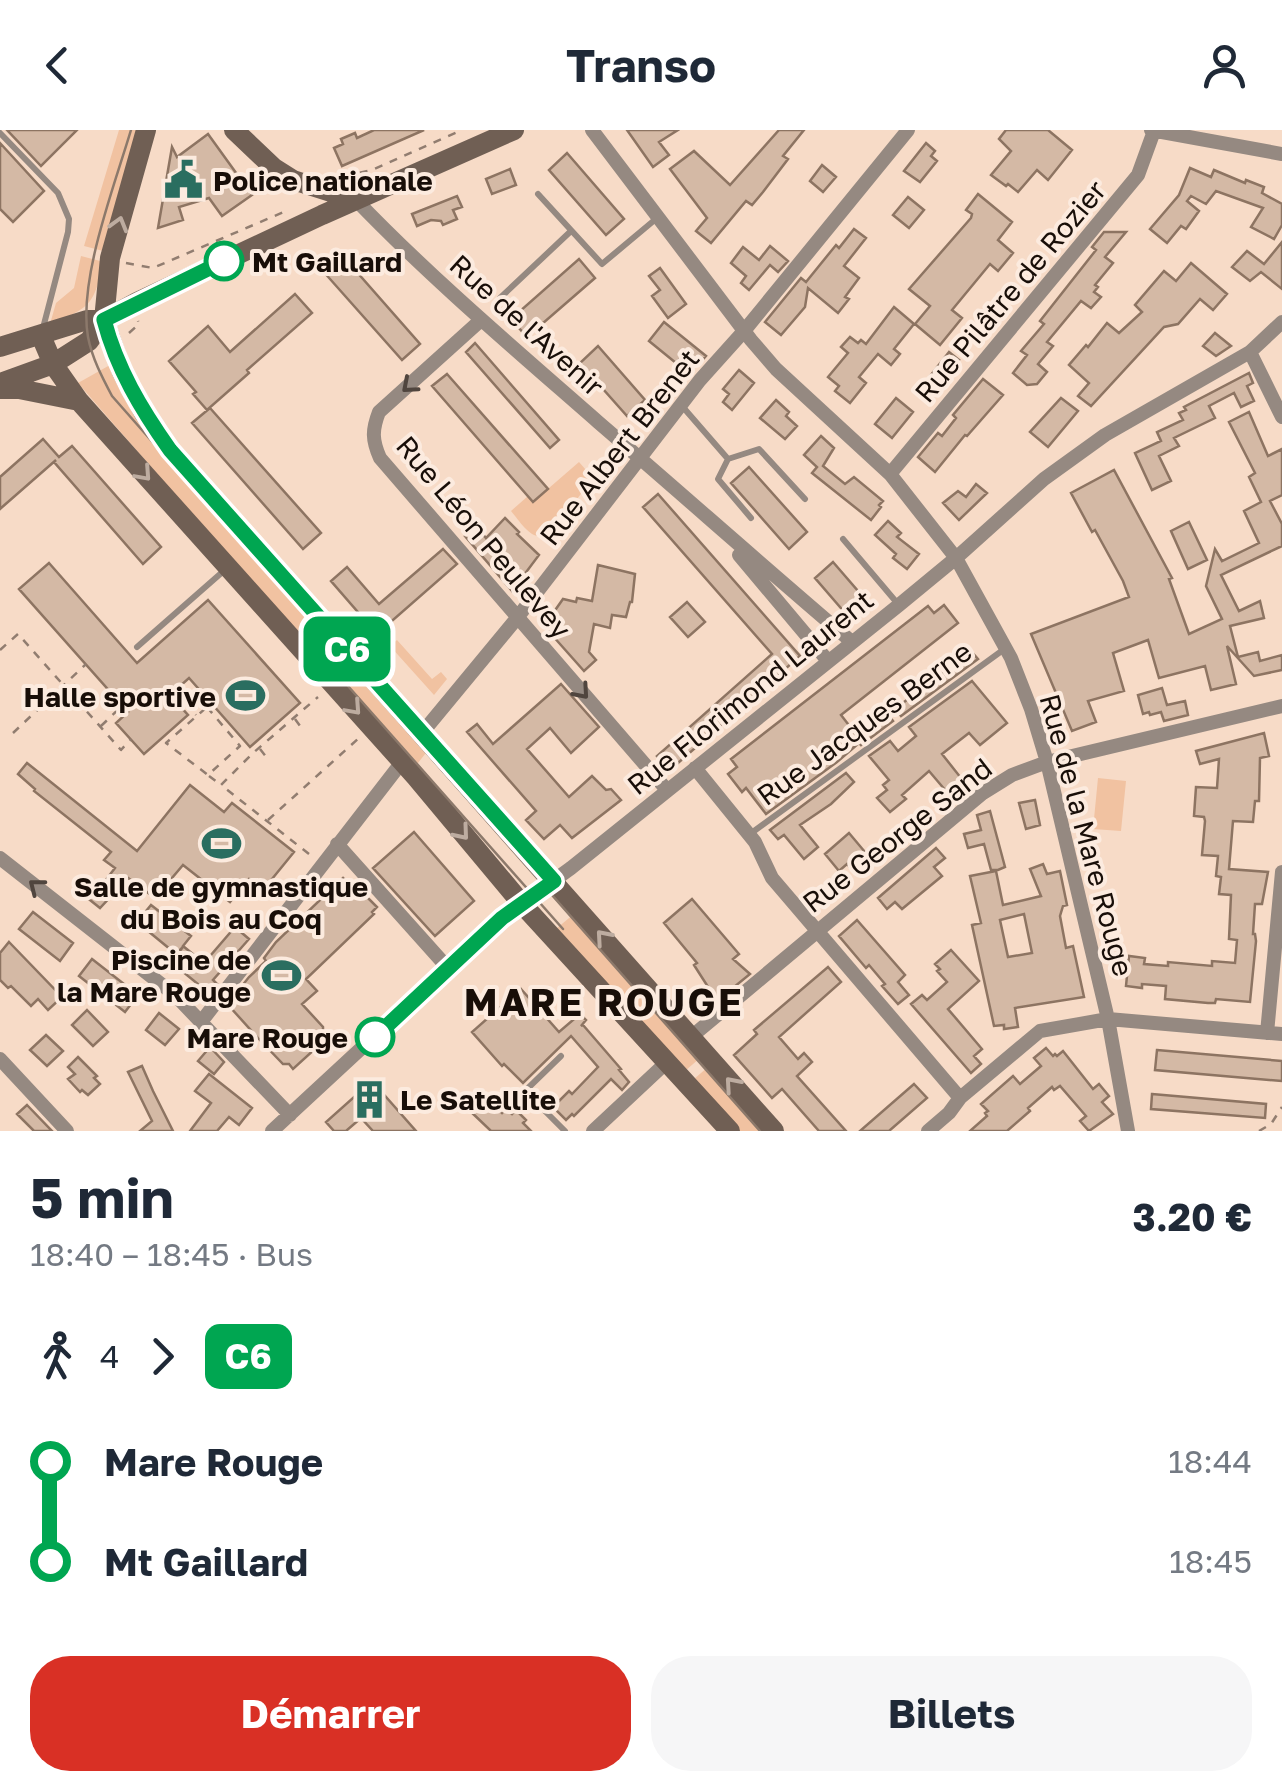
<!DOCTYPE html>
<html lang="fr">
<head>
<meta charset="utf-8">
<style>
	body { margin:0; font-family:"Golos Text",sans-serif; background:#f6f6f7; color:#1f2937; height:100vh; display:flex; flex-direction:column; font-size:38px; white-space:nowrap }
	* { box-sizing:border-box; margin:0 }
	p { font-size:32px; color:#747a83 }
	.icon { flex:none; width:55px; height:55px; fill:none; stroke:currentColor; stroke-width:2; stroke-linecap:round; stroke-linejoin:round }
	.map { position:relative; height:1001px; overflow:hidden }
	.sheet { display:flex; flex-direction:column; background:#fff; flex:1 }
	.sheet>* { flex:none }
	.badge { padding:0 20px; border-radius:15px; font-size:35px; line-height:65px }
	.map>.badge { position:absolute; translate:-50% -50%; box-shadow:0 0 0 5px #fff }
	.legs { display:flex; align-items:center; gap:15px; height:110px; padding:0 30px; font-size:32px }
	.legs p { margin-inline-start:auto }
	.overview { display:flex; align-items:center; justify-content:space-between; height:170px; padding:0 30px }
	h1 { font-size:55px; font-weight:700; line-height:75px }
	.button { display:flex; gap:20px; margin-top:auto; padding:20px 30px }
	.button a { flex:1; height:115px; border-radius:40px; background:#d93025; color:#fff; font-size:40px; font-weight:700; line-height:115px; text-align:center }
	.button a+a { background:#f6f6f7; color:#1f2937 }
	ul { padding:0 30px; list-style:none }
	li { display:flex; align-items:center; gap:35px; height:100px; font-size:38px }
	li i { display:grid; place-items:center; width:15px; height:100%; margin:0 12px; background:currentColor }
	li i::after { content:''; width:25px; height:25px; margin:-12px; border:8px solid; border-radius:50%; background:#fff }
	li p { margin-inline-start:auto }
	li:first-child i { background:linear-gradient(#0000 50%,currentColor 0) }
	li:last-child i { background:linear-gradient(currentColor 50%,#0000 0) }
	header { display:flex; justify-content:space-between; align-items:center; height:130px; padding:0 30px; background:#fff; font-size:45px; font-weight:700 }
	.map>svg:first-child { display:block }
	.green { fill:#f1c2a1 }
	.building { fill:#d4b9a5; stroke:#8d7462; stroke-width:2.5; fill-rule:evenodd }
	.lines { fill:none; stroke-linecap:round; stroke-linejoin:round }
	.path { stroke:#917d70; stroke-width:2.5; stroke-dasharray:8 8; stroke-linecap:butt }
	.lane { stroke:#958981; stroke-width:6 }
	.street { stroke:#958981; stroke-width:14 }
	.secondary { stroke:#705f54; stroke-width:20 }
	.tram { stroke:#8c796b; stroke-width:2.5 }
	.oneway { stroke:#bdaca0 }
	.oneway2 { stroke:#50453e }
	.line-1-casing { stroke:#fff; stroke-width:22 }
	.line-1 { stroke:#00a651; stroke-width:15 }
	.stop-1-dot { fill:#fff; stroke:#00a651; stroke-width:5 }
	.labels { text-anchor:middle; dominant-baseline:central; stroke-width:8; stroke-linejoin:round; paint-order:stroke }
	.poi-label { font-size:28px; font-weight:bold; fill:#180e08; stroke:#fcebdf; text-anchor:start }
	.stop-label { font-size:28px; font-weight:bold; fill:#180e08; stroke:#fcebdf; text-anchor:start }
	.street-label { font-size:28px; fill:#180e08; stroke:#fcebdf }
	.district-label { font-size:38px; font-weight:bold; letter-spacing:2.5px; fill:#180e08; stroke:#fcebdf }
</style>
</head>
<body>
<header><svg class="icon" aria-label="back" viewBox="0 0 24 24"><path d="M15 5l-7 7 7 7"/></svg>Transo<svg class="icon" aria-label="person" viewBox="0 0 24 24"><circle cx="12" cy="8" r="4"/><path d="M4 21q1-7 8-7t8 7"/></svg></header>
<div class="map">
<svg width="1282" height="1001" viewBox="0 0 1282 1001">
	<rect width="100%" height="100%" fill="#f7dbc7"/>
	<!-- green -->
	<path class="green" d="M119,0H142L107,122L84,116Z
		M81,126L104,132C93,175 92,177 50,194L56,173L74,158Z
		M110,235L351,530L333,546L78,253Z
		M579,332L593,348L552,402C534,416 522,394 511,381L528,366L534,371Z
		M397,510L432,549L441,542L447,549L434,565L390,516Z
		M360,542L429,619L414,638L341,556Z
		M1098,648L1126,651L1121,701L1093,699Z
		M574,784L700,928L685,941L557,798Z
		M708,937L765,1001H739L694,949Z"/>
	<!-- building -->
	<path class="building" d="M7,0H77L41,36Z
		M374,0H424L342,36L334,18L343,14L341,9L355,3L357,8Z
		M627,0H678L659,12L669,25L653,37Z
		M779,0H804L783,26L788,29L763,62L752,75L746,71L711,113L696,101L707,88L670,39L694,21L730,55Z
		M1006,0H1048L1072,20L1048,50L1037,40L1018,62L1008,54L1006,56L991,45L1011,21L999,9Z
		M208,4L252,65L222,86L209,68L179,77L183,90L158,98L172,17L177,27Z
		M0,13L44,61L13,92L0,79Z
		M926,13L935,21L931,26L937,31L920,52L904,41Z
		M567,23L624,89L606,105L549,40Z
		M822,35L836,47L823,62L810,51Z
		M1190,38L1211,47L1214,40L1245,53L1246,50L1264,57L1262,63L1282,74V95L1274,109L1251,97L1263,78L1216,61L1206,74L1191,66L1187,71L1199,81L1186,99L1181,96L1167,113L1150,99L1179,65Z
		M510,39L516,55L492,64L486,49Z
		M978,64L1012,92L998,110L1013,123L998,141L990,134L952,180L962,188L940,215L915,194L930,176L909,159L971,88L972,84L966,80Z
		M457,66L462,77L453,80L457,89L443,95L441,91L431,90L417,96L412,84Z
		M908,67L924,80L909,98L893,85Z
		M854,99L866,108L844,136L859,148L845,167L849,169L838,183L808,158L805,177L781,205L765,192L801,148L806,152L836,115L839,118Z
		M1104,102H1126L1105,127L1113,133L1095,155L1098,157L1094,162L1101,167L1091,178L1081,171L1047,212L1053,216L1038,234L1047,242L1037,254L1027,255L1013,243L1027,225L1021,221L1044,194L1040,191L1096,120L1092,117Z
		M1282,112V159L1261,142L1250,151L1232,137L1247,121L1264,134Z
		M770,116L788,131L778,142L770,135L749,160L741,153L746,146L731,133L743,117L759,130Z
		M341,124L420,214L402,230L322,140Z
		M579,129L595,148L527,207L511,189Z
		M1191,133L1227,164L1213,180L1200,169L1178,194L1164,197L1091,276L1078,266L1089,253L1069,235L1086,215L1088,217L1107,193L1119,203L1142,182L1135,175L1164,141L1176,151Z
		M660,138L686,174L668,188L652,166L660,160L649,146Z
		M295,164L312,183L247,240L249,243L207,280L193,264L196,262L169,231L208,196L230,222Z
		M894,177L914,194L894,219L900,224L891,235L878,224L859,247L866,253L850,273L835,261L839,256L828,247L848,223L841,217L850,207L858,213L861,210L866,214Z
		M664,192L706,226L698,235L685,223L676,233L649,211Z
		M1215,203L1231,216L1216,226L1203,216Z
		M475,213L559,310L550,318L466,222Z
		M598,216L645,270L627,286L580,233Z
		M949,222L959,230L939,253L930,246Z
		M739,240L754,253L732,280L723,272L729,264L723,259Z
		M1249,243L1253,253L1247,256L1254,271L1241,277L1234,263L1209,276L1215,288L1174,308L1179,316L1159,326L1171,351L1152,360L1135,323L1161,311L1157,302L1183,290L1179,283L1186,280L1184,277Z
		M447,244L548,359L533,372L432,256Z
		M983,249L1003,265L967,306L965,305L935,342L918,327L938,303L942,306L956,288L953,285Z
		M896,268L913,282L892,308L875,294Z
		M1061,268L1078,281L1048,317L1030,302Z
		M776,270L789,282L786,286L797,296L785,309L760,288Z
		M210,278L321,403L303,419L192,293Z
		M1249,282L1268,326L1282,319V365L1270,371L1282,394V416L1221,445L1239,481L1260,471L1264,488L1230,496L1238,527L1258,522L1260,531L1282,525V540L1254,546L1227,516L1236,554L1211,560L1205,536L1159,548L1148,510L1113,523L1124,561L1088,571L1096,592L1072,601L1031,504L1129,467L1123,451L1095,400L1092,402L1071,363L1114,340L1172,448L1169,449L1189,504L1222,489L1206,456L1215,419L1222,431L1259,413L1244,381L1261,372L1249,347L1255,343L1229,292Z
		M821,306L834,318L823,336L845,354L854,347L883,371L879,375L881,377L871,390L812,343L817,337L804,325Z
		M43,309L59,327L72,316L161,417L143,434L54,332L56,330L0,379V347Z
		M749,337L807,402L789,419L731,353Z
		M976,354L987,363L959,390L943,373L958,361L966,367Z
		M658,364L800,526L670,640L657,626L772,524L643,377Z
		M505,388L519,402L517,404L539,425L512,461L465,406L476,396L486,408Z
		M888,391L901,403L897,407L919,424L907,439L893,428L896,424L875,405Z
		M1189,392L1207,430L1188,439L1171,401Z
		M443,419L457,434L377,504L331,451L347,437L379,474Z
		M833,432L864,468L846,484L815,448Z
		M49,433L137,533L208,470L300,573L250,617L189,548L170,565L188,585L144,624L116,593L128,582L19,459Z
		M598,435L635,444L632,472H630L626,487L612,485L610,498L594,494L589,522L596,530L584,541L544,496L563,469L576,472L577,468L592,471Z
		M687,472L705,492L688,507L670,487Z
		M944,475L958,493L841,585L855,603L886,582L893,591L861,615L859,613L837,632L766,684L746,658L742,662L728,644L737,637L731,629L928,476L934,483Z
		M971,521L978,529L901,586L895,579Z
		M972,551L1007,593L980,615L969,603L942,624L961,648L946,661L929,641L902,665L906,669L890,682L877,668L887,660L883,655L889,650L869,626L890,611L898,621L916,606L909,597Z
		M561,554L599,597L571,623L550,598L527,619L569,667L592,646L606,660L611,659L621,670L572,708L560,695L544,709L526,690L536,681L467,602L477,594L493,614Z
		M1162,558L1167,575L1185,571L1188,585L1164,591L1161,582L1150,585L1149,582L1143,584L1138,565Z
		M1264,603L1269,626L1260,628L1259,671H1255L1253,692L1233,691L1229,739L1268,742L1262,774H1255L1253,804H1255L1256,811L1250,872L1216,869L1215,873H1208L1165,869L1166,856L1142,854V858L1126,856L1129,826L1145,828L1144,834L1168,836V832L1212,836V831L1235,833L1237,810L1229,809L1231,765L1219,764L1221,747L1216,746L1218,726L1202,725L1205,691L1204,687L1194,686L1196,657L1217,658L1219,629L1200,634L1196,621Z
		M27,633L137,721L190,655L224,682L232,673L294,722L263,760L249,749L230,772L183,735L155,768L128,748L100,778L85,766L93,756L98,760L115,738L104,730L111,722L34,661L35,659L18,644Z
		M846,643L854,652L831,674L800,695L818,717L804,729L784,705L778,709L770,700Z
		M1035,670L1040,695L1026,699L1019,673Z
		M990,681L1005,737L998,740H991L984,714L968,718L964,704L981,700L977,685Z
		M414,702L474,771L435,806L373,738Z
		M849,703L865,722L849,736L847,734L839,741L825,724Z
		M936,718L945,728L934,737L942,746L902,779L895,772L887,779L878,768Z
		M1043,734L1047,744L1060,741L1067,775L1063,776L1060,786L1066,818L1073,816L1084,867L1015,878L1018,897L1004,899V895L994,896L972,795L981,793L970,746L996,741L1003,775L1041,766L1030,739ZM1024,784L1032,823L1008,827L1000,790Z
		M343,748L348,753L350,750L377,777L372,782L374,784L306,849L317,861L302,874L323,897V904L327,908L293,939L289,934H283L258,908L230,877L233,874L230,871L249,847L266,831L264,828L276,812Z
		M692,769L739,824L733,829L750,844L717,871L694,835L697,833L664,793Z
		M151,775L191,806L183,816L204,833L235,797L249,809L213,850L217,854L210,864L171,832L183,817L176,824L137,792Z
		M33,782L73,813L60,831L19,799Z
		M857,790L905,845L898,852L909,865L898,874L882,856L885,854L869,835L866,838L839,806Z
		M9,812L62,867L48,880L38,869L31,876L11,856L8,858L0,850V823Z
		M951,820L979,851L948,879L982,919L974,926L981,934L971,943L911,874L922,865L927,870L947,852L937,841L940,839L935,834Z
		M92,829L138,865L125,882L79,846Z
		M828,837L841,852L779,907L798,929L804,923L812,932L797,946L846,1001H819L782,959L772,968L734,925L757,904L754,900Z
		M521,859L559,902L580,884L586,890L581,896L583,895L621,939L619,940L629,952L622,960L611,949L574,986L572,984L566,990L553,977L569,961L572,964L598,937L571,906L523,953L504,934L502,936L472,902Z
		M87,880L108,902L93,916L72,895Z
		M159,883L179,899L165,915L146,900Z
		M46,905L63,921L47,936L30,920Z
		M210,917L224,932L214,944L198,931Z
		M1046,918L1053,926L1055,924L1057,926L1063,921L1093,959L1099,954L1109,966L1102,972L1113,984L1089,1001L1080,991L1086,986L1060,956L1054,960L1052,957L1028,978L1030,981L1007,1001H970L987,986L985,983L988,981L981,974L1013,946L1020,954L1041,936L1034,928Z
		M1157,920L1282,931V951L1155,940Z
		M78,927L97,946L94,948L100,954L88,965L82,960L80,962L68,949L75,944L68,937Z
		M142,936L153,961L173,1001H140L152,991L128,942Z
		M209,944L252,978L239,995L229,987L217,1001H190L211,973L195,961Z
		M372,951L416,1001H373L361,988L346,1001H334L326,992Z
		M914,954L927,968L889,1001H860Z
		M1152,964L1266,974L1265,988L1151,979Z
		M482,968L489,975L491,973L502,983L506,979L512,984L516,980L526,990L523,993L531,1001H491L468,979Z
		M27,975L52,1001H34L17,984Z"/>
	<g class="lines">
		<!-- path -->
		<path class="path" d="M344,46L372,40L462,0
			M126,133L153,138L286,81
			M129,203L139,194L138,191
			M0,520L18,504L121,620L131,609
			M175,560L196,585
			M207,577L240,616L208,645L166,613Z
			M295,589L303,600
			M101,596L123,575
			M13,603L86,534
			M260,619L267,628
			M209,646L221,655
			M268,690L359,608
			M309,724L221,655L253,623L318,567
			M1259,1001L1271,994L1282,977"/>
		<!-- lane -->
		<path class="lane" d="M0,3L58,63L69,89L68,102L43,198
			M538,64L602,134L657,88
			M500,168L571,101
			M682,276L728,329L759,319L805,369
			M728,329L718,349L751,388
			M843,409L898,474
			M137,517L227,438
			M750,704L1003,520
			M561,926L525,961L565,1001"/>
		<!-- street -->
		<path class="street" d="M592,0L751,210L776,239L890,344L956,428L1011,528L1031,579L1047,632L1108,889L1128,1001
			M1151,0L1282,24
			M356,70C432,149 516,220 598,292C683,365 766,439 852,512
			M481,190L379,282C372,300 372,310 380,328L667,660
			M1250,222L1282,287
			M890,344L1138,45L1154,1
			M739,425L828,531
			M422,603L517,488L700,250L744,201L908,0
			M695,638L755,712L772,748L960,968
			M337,714L447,837
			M0,728L175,865L290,985
			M201,892L402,632
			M1267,903L1282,742
			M691,907L983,663L1012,645L1047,632L1282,576
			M0,929L67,1001
			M272,1001L502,788L571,738L899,475L956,428L1044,349L1105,305L1250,222L1282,192
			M593,1001L668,931
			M928,1001L949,983L960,968L1040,901L1108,889L1282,904"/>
		<!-- secondary -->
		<path class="secondary" d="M146,0L110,128L104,190L122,242L144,283L170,320L774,1001
			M234,0L274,38L293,50L356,70
			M41,206L53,234L79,271L416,647L522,774L730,1001
			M0,217L87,190H104
			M0,253L53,234L89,211L104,190L137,172L322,85L514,0
			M0,259H19L79,271"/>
		<!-- tram -->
		<path class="tram" d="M131,0C114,57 78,150 88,207C92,228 102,247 112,266L760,1001
			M348,556L563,799"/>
	</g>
	<!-- one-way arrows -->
	<defs><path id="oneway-chevron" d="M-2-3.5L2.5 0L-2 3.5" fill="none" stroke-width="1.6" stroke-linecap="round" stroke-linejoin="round" transform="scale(2.5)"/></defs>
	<g class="oneway">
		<use href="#oneway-chevron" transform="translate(119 94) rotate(-74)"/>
		<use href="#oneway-chevron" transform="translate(144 344) rotate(48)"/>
		<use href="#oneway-chevron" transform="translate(354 578) rotate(48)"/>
		<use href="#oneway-chevron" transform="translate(462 703) rotate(50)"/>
		<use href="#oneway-chevron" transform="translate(603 807) rotate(-131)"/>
		<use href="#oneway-chevron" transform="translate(732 954) rotate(-131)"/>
	</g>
	<g class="oneway2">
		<use href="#oneway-chevron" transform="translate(409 256) rotate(139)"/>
		<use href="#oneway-chevron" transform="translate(582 562) rotate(49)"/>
		<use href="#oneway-chevron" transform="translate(36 756) rotate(-142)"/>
	</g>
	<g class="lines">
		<defs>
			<path id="line-1" d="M224,131L104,190C117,239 141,279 170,320L554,751L502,788L375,907"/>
		</defs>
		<!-- line-1 casing -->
		<use href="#line-1" class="line-1-casing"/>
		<!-- line-1 -->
		<use href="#line-1" class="line-1"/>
	</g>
	<!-- icons -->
	<defs>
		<symbol id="civic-bare" viewBox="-9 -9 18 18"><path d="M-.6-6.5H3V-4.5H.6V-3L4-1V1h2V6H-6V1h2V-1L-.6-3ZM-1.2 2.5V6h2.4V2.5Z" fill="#2a6e60" stroke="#fcebdf" stroke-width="2.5" paint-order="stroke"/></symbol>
		<symbol id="stadium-bare" viewBox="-9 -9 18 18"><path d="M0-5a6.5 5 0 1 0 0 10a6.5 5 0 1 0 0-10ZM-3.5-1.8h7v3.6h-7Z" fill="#2a6e60" stroke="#fcebdf" stroke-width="2.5" paint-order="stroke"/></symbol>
		<symbol id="building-bare" viewBox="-9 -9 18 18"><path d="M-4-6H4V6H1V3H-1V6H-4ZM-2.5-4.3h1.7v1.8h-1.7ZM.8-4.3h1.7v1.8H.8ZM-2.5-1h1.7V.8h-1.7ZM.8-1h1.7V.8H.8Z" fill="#2a6e60" stroke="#fcebdf" stroke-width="2.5" paint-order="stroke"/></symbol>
	</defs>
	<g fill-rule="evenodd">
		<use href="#civic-bare" x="156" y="22" width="55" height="55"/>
		<use href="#stadium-bare" x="218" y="538" width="55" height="55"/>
		<use href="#stadium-bare" x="194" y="686" width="55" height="55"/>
		<use href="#stadium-bare" x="254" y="818" width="55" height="55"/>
		<use href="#building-bare" x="342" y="942" width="55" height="55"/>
	</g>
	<!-- markers -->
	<g class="stop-1-dot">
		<circle cx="224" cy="131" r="18"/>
		<circle cx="375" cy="907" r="18"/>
	</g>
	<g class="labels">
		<!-- poi labels -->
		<g class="poi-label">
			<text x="213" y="50">Police nationale</text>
			<text x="216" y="566" text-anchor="end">Halle sportive</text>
			<text x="221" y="756" text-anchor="middle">Salle de gymnastique<tspan x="221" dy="32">du Bois au Coq</tspan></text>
			<text x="251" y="829" text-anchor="end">Piscine de<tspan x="251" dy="32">la Mare Rouge</tspan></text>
			<text x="400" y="969">Le Satellite</text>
		</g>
		<!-- stop labels -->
		<g class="stop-label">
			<text x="252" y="131">Mt Gaillard</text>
			<text x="348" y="907" text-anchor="end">Mare Rouge</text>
		</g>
		<!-- street labels -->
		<g class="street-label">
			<text transform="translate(1010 161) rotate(-50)">Rue Pilâtre de Rozier</text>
			<text transform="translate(527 195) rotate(42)">Rue de l'Avenir</text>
			<text transform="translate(619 317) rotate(-52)">Rue Albert Brenet</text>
			<text transform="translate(484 407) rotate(50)">Rue Léon Peulevey</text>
			<text transform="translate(750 562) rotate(-39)">Rue Florimond Laurent</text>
			<text transform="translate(864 593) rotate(-36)">Rue Jacques Berne</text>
			<text transform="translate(897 705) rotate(-38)">Rue George Sand</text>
			<text transform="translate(1087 705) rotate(75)">Rue de la Mare Rouge</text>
		</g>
		<!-- district labels -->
		<g class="district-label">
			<text x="604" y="871">MARE ROUGE</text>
		</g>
	</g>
</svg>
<b class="badge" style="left:347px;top:519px;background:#00a651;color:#fff">C6</b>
</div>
<section class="sheet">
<div class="overview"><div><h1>5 min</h1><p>18:40 – 18:45 · Bus</p></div><b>3.20 €</b></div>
<div class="legs"><svg class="icon" aria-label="walk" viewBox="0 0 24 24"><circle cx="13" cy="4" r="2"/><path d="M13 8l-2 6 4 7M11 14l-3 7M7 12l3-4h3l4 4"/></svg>4<svg class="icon" aria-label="forward" viewBox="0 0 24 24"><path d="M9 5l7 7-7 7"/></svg><b class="badge" style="background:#00a651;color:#fff">C6</b></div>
<ul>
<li><i style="color:#00a651"></i><b>Mare Rouge</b><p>18:44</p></li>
<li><i style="color:#00a651"></i><b>Mt Gaillard</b><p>18:45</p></li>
</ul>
<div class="button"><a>Démarrer</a><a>Billets</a></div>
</section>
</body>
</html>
